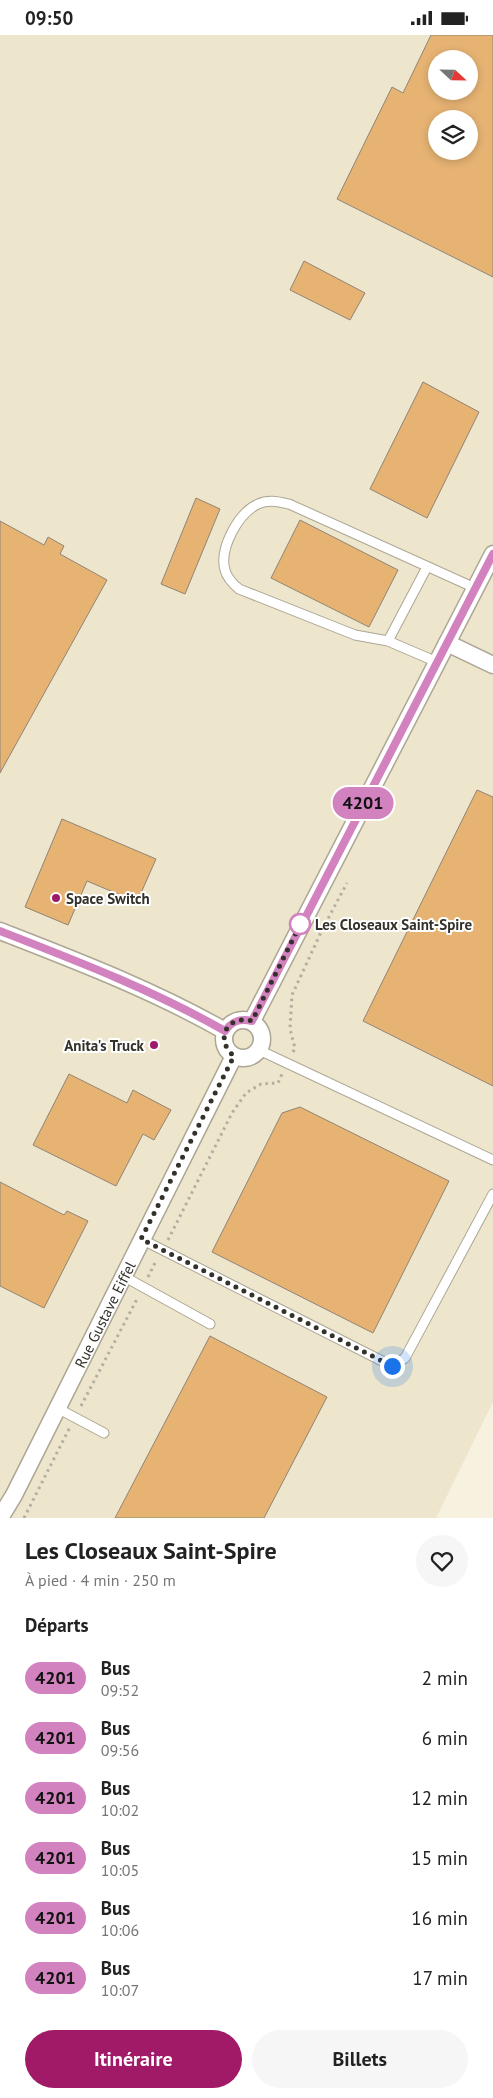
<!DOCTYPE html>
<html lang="fr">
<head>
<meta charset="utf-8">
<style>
	body { margin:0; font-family:"PT Sans",sans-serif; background:#f6f6f6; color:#222; height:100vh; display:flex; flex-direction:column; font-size:19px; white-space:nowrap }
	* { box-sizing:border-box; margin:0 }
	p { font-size:16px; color:#767676 }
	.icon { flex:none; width:28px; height:28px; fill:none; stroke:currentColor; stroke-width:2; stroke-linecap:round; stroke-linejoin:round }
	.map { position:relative; height:1483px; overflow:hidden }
	.sheet { display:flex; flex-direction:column; background:#fff; flex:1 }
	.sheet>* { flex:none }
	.badge { padding:0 10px; border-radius:16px; font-size:18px; line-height:32px }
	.needle { width:32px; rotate:112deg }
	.fabs { position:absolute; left:428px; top:15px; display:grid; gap:10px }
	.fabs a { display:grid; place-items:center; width:50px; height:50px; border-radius:50%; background:#fff; box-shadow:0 2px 8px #0003; font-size:25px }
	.you { position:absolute; width:25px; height:25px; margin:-12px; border:4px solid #fff; border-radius:50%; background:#1a73e8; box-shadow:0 0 0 8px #1a73e833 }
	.map>.badge { position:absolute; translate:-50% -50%; box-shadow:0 0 0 2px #fff }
	h2 { padding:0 25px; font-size:19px; line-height:45px }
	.round { display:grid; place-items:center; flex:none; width:52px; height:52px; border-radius:26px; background:#f6f6f6 }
	.overview { display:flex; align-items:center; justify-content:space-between; height:85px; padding:0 25px }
	h1 { font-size:24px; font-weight:800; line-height:38px }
	.cta { display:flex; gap:10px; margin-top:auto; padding:10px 25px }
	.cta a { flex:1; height:58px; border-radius:30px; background:#a11a67; color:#fff; font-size:20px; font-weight:800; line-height:58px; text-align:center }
	.cta a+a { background:#f6f6f6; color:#222 }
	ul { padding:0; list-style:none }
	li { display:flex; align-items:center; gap:15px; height:60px; padding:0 25px }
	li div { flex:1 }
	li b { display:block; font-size:19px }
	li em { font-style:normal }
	li .badge { min-width:55px; font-weight:700; text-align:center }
	.status { display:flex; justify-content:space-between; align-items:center; height:35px; padding:0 25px; background:#fff; direction:ltr }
	.status svg { height:14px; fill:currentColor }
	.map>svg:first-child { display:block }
	.built { fill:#ede5cc; fill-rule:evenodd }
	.building { fill:#e6b373; stroke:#908476; fill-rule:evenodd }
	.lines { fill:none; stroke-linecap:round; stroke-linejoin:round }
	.lane-casing { stroke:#aca695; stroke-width:11 }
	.street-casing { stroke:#aca695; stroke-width:19 }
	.path { stroke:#b2aea0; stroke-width:3; stroke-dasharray:2.5 4; stroke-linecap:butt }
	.lane { stroke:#fff; stroke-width:9 }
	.street { stroke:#fff; stroke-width:16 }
	.line-casing { stroke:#fff; stroke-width:11 }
	.line { stroke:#d282be; stroke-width:8 }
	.walk { stroke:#33312a; stroke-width:5; stroke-dasharray:0 9 }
	.poi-dot { fill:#a11a67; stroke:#fff; stroke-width:2 }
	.stop-dot { fill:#fff; stroke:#d282be; stroke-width:2.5 }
	.labels { text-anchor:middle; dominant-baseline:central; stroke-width:4; stroke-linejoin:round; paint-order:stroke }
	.poi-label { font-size:15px; font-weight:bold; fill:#33312a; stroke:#fff; text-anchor:start }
	.stop-label { font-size:15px; font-weight:bold; fill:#33312a; stroke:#fff; text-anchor:start }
	.street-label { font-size:15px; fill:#33312a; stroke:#fff }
</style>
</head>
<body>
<div class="status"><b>09:50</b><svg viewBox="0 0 49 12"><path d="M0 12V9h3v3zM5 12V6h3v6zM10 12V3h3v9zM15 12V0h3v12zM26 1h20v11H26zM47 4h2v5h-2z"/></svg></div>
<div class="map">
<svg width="493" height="1483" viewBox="0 0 493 1483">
	<rect width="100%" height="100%" fill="#f7f2e0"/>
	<!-- built -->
	<path class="built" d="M0,0H493V1367L436,1483H0ZM436,24H469V56H436ZM436,84H469V116H436Z"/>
	<!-- building -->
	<path class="building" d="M431,0H493V242L337,164L392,52L403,58ZM436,24H469V56H436ZM436,84H469V116H436Z
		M304,226L365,258L350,285L290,255Z
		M423,347L479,377L427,483L370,454Z
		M196,463L220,474L185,559L161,549Z
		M300,485L398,535L369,592L271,543Z
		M0,486L44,510L48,502L64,511L60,519L107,545L0,738Z
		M477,755L493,762V1051L363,986Z
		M62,784L156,824L137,867L87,846L68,890L25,872Z
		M69,1039L127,1068L133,1055L171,1075L154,1105L143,1099L116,1151L33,1110Z
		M300,1072L449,1146L373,1298L212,1217L282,1078Z
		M0,1147L64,1180L67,1176L88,1186L44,1273L0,1251Z
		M210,1301L327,1362L264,1483H115Z"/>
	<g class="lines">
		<defs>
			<path id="lane" d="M388,606L427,532
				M437,627L388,606L355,600L239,554C233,549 227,543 225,535C219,514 238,478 258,469C269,464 279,467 289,469L475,553
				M259,1015L493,1125
				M141,1204L392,1331L405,1323L493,1159
				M123,1241L210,1289
				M57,1373L104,1398"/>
			<g id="street">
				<path d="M447,608L493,630"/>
				<path d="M0,896C77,926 153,955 225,996"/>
				<circle cx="243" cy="1004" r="19"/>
				<path d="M252,986L493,519"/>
				<path id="s1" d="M0,1483L14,1460L234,1021"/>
			</g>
		</defs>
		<!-- lane casing -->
		<use href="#lane" class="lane-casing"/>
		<!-- street casing -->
		<use href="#street" class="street-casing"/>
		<!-- path -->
		<path class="path" d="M293,1017L295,1013L290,994L292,960L323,893L347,848
			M168,1205L232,1078L246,1058L261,1049L278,1048L282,1039
			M148,1242L156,1226
			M81,1371L137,1264
			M24,1483L70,1392"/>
		<!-- lane -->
		<use href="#lane" class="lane"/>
		<!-- street -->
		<use href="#street" class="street"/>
	</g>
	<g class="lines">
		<defs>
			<path id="line" d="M0,896C77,926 153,955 225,996C232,986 240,983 252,986L493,519"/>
		</defs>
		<!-- line casing -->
		<use href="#line" class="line-casing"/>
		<!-- line -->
		<use href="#line" class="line"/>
		<!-- walk -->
		<path class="walk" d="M300,889L304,882L252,986C227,979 214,1005 234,1021L141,1204L392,1331"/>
	</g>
	<!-- markers -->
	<g class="poi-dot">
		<circle cx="56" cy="863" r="5"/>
		<circle cx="154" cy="1010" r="5"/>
	</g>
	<circle class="stop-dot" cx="300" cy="889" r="10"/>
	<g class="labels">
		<!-- poi labels -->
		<g class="poi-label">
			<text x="66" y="863">Space Switch</text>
			<text x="144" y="1010" text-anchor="end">Anita's Truck</text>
		</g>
		<!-- stop labels -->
		<g class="stop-label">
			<text x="315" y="889">Les Closeaux Saint-Spire</text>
		</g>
		<!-- street labels -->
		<g class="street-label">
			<text stroke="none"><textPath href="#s1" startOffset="229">Rue Gustave Eiffel</textPath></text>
		</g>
	</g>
</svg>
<div class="fabs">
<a><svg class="needle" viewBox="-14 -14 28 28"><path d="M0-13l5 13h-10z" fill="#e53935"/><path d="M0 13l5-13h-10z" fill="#767676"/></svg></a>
<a><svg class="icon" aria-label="layers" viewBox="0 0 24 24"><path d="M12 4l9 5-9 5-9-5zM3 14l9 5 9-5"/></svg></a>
</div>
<div class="you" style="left:392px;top:1331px"></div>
<b class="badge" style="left:363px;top:768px;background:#d282be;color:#111">4201</b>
</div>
<section class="sheet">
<div class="overview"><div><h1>Les Closeaux Saint-Spire</h1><p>À pied · 4 min · 250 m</p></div><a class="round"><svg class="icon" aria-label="heart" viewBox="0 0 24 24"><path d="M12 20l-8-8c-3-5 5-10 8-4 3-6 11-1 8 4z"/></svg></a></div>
<h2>Départs</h2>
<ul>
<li><span class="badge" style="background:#d282be;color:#111">4201</span><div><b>Bus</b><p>09:52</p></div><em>2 min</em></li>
<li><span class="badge" style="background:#d282be;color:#111">4201</span><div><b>Bus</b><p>09:56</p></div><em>6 min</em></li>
<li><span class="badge" style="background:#d282be;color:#111">4201</span><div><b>Bus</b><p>10:02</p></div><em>12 min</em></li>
<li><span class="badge" style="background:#d282be;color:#111">4201</span><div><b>Bus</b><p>10:05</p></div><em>15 min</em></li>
<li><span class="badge" style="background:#d282be;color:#111">4201</span><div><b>Bus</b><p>10:06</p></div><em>16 min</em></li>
<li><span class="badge" style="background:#d282be;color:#111">4201</span><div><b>Bus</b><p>10:07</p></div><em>17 min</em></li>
</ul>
<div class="cta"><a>Itinéraire</a><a>Billets</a></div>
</section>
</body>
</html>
